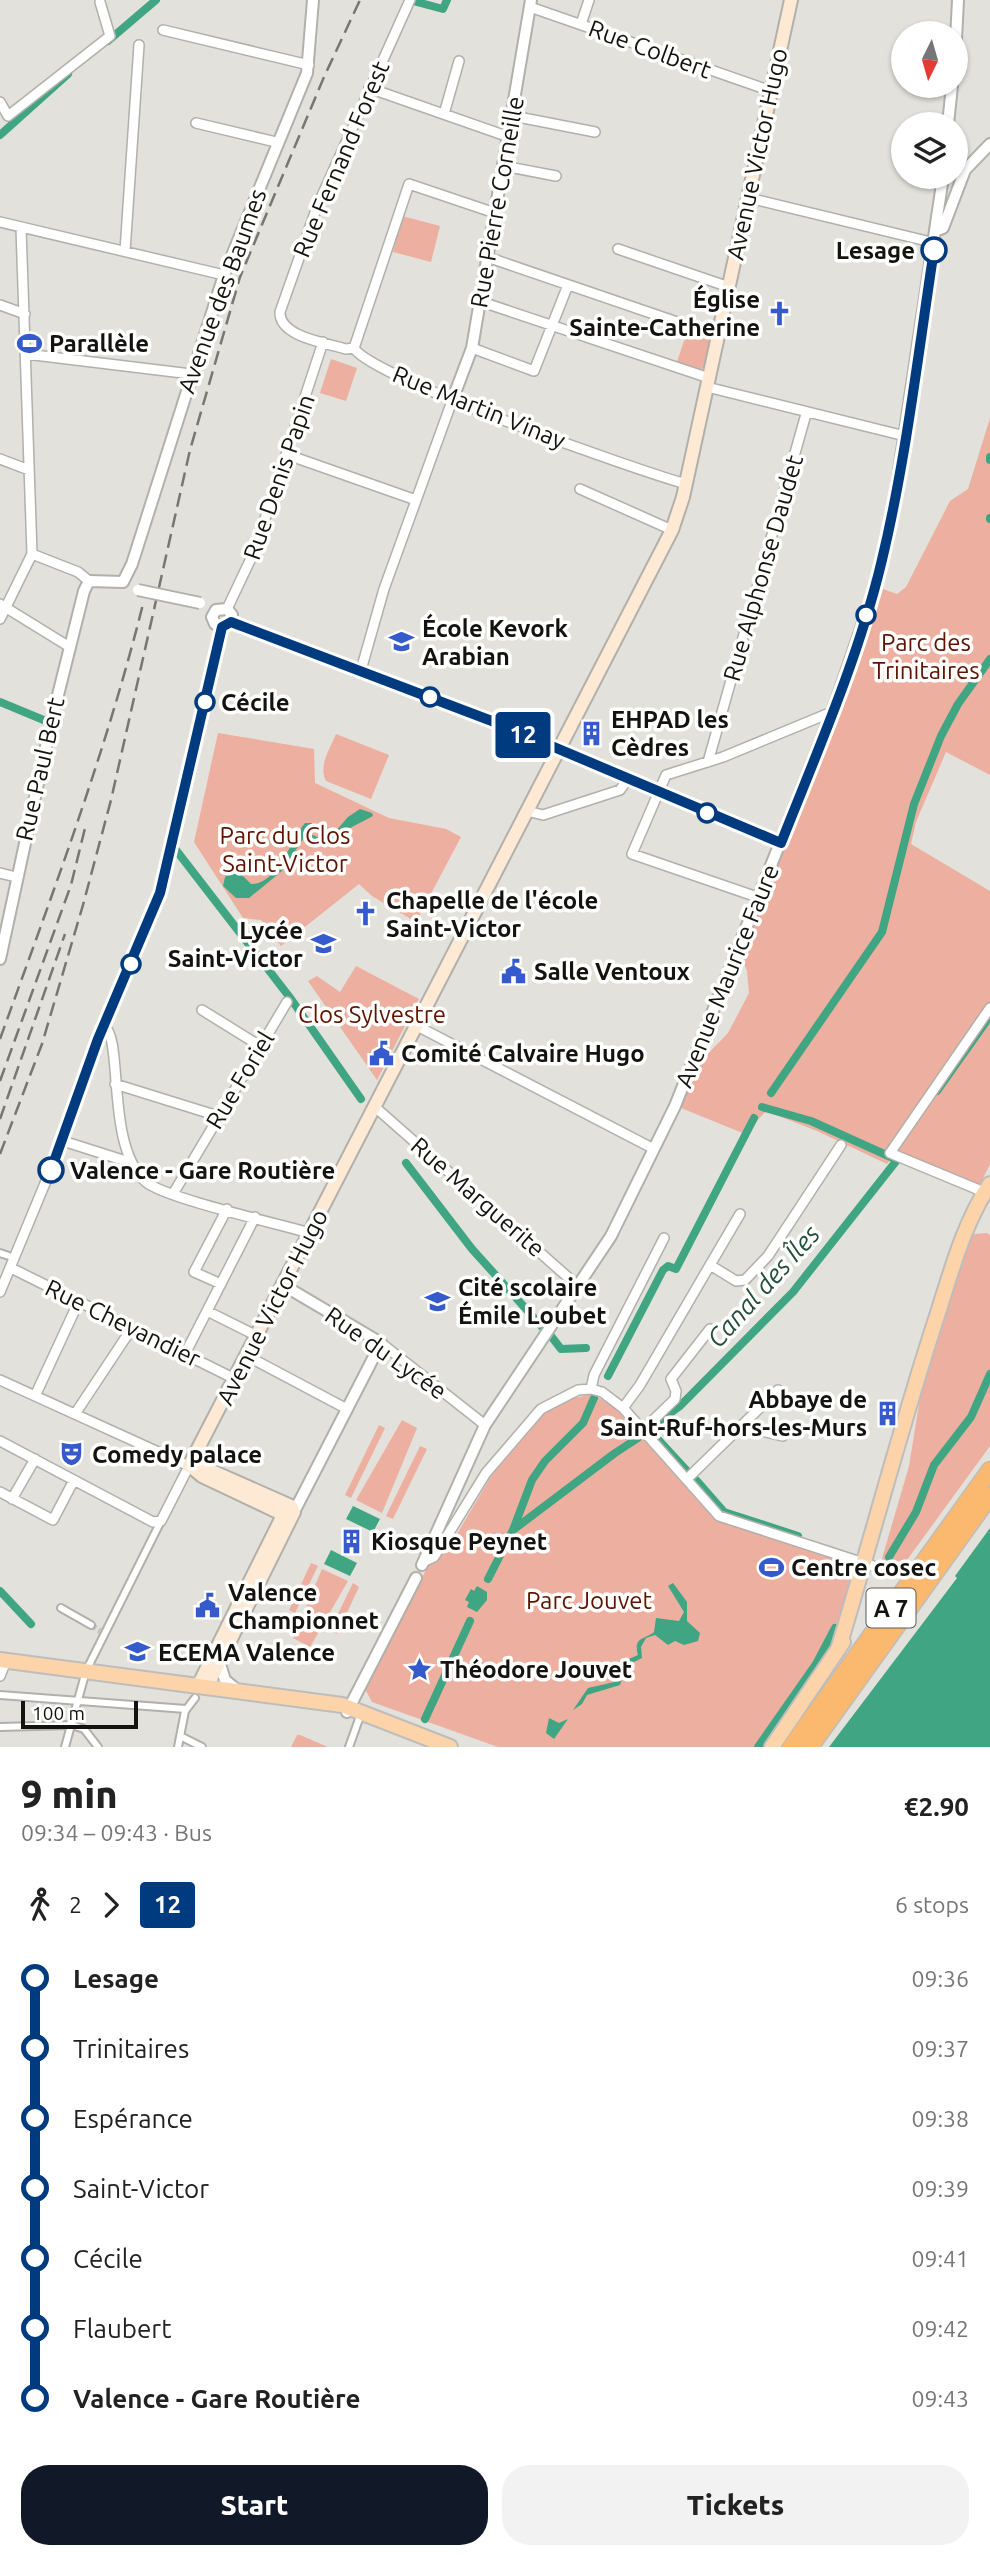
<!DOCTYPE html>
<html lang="en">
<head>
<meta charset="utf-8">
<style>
	body { margin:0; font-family:Ubuntu,sans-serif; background:#f2f2f2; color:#222; height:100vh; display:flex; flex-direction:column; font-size:26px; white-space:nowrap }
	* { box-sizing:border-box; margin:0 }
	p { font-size:23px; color:#767676 }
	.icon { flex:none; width:38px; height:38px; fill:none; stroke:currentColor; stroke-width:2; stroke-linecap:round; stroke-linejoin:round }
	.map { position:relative; height:1747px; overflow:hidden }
	.panel { display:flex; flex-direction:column; background:#fff; flex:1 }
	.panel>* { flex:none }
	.badge { padding:0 14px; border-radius:5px; font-size:24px; line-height:46px }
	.needle { width:46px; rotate:185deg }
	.buttons { position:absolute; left:891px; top:21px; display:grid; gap:14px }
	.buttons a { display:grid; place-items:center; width:77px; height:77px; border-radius:50%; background:#fff; box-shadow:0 2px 5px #0004; font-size:35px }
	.scale { position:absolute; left:21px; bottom:18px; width:117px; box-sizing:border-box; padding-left:7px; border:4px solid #141312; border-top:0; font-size:19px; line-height:24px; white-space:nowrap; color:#141312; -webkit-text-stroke:5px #fffffe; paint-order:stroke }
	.map>.badge { position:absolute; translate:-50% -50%; box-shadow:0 0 0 4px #fff }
	.legs { display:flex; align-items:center; gap:10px; height:77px; padding:0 21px; font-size:23px }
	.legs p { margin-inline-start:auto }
	.summary { display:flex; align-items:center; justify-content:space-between; height:119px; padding:0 21px }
	h1 { font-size:38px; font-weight:800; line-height:52px }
	.button { display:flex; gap:14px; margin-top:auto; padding:14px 21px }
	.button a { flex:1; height:80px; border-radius:28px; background:#111827; color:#fff; font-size:28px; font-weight:800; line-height:80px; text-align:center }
	.button a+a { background:#f2f2f2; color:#222 }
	ul { padding:0 21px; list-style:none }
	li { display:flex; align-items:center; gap:24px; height:70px; font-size:26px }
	li i { display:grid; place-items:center; width:10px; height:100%; margin:0 9px; background:currentColor }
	li i::after { content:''; width:18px; height:18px; margin:-9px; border:5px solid; border-radius:50%; background:#fff }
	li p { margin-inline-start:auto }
	li:first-child i { background:linear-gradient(#0000 50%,currentColor 0) }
	li:last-child i { background:linear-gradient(currentColor 50%,#0000 0) }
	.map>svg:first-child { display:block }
	.green { fill:#edaf9f }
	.water { fill:#3fa582 }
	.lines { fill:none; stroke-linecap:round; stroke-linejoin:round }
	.canal { stroke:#3fa582; stroke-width:8 }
	.pedestrian-tunnel { stroke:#c3c2bd; stroke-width:6; stroke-dasharray:6 3; stroke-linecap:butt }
	.pedestrian-casing { stroke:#b1b0ab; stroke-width:10 }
	.minor-casing { stroke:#b1b0ab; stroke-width:12 }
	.tertiary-casing { stroke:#b1b0ab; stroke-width:14 }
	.secondary-casing { stroke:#b1b0ab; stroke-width:16 }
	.primary-casing { stroke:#bdbdbd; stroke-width:18 }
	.motorway-casing { stroke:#bdbdbd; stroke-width:19 }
	.pedestrian { stroke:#fff; stroke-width:6 }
	.minor { stroke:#fff; stroke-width:9 }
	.tertiary { stroke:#fff; stroke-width:10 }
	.secondary { stroke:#feead4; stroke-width:12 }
	.primary { stroke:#fdd4a9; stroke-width:14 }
	.motorway { stroke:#fbb86f; stroke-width:16 }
	.rail { stroke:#777673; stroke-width:2.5; stroke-dasharray:14 7; stroke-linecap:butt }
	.tertiary-bridge-casing { stroke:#b1b0ab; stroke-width:14; stroke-linecap:butt }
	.tertiary-bridge { stroke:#fff; stroke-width:10 }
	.line-1-casing { stroke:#fff; stroke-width:16 }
	.line-1 { stroke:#003b80; stroke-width:10 }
	.stop-1-dot { fill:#fff; stroke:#003b80; stroke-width:3.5 }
	.labels { text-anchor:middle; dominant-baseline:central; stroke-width:7; stroke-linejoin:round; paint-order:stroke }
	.shield { fill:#fffffe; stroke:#5a5a59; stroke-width:2 }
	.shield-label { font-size:23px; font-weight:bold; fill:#141312 }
	.street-label { font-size:24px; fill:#141312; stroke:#fffffe }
	.stop-label { font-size:24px; font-weight:bold; fill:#141312; stroke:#fffffe; text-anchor:start }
	.poi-label { font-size:24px; font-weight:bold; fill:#141312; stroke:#fffffe; text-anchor:start }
	.park-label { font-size:24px; fill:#5f1301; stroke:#fffffe }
	.water-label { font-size:26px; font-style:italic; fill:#234e3e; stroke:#fffffe }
</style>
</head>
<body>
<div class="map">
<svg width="990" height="1747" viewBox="0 0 990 1747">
	<rect width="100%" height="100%" fill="#e2e1db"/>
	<!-- green -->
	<path class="green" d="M402,216L440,226L431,262L393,252Z
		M688,329L711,338L704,368L697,370L676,365Z
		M331,359L357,368L346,401L320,393Z
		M990,418V775L946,752L916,822L911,844L990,891V1164L979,1187L898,1150L887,1164L817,1131L766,1111L745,1134L681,1108L698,1064L728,1033L749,993L747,971L741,955L841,706L874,608L877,607L883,589L897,594L906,587L950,501L968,489Z
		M218,733L314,749L315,783L389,818L446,829L461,837L416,922L372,896L359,884L281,946L261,920L243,918L194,842Z
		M336,734L389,755L371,799L326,781C318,766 330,749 336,734Z
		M356,966L419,999L377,1080L308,981L317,976L340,992Z
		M987,1233L990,1235V1446L896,1575L881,1562L909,1466L920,1398L970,1237L975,1234Z
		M593,1394L614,1407L715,1520L850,1563C868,1602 786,1713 762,1747H498L372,1702L365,1689L429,1564L454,1539L492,1475L544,1414L564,1400Z
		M402,1420L417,1428L382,1513L356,1500Z
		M379,1425L385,1428L351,1498L345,1495Z
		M420,1446L427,1449L393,1519L386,1516Z
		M311,1563L318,1566L295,1613L289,1610Z
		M322,1569L348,1581L310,1647L293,1638Z
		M353,1583L359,1587L337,1634L330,1630Z
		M297,1735H300L328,1747H291Z"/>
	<!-- water -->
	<path class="water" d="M360,809L372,813L373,816L350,828L336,843L323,847L303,839L282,871L249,898H236L223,886L225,877L230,872L242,875L251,884C277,885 291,840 305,823H312L310,834L327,841L348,817Z
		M353,1506L380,1519L373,1532L346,1519Z
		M990,1528V1747H829L957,1578L955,1576Z
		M331,1550L357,1563L350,1576L324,1564Z
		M673,1583L687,1602V1621L700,1633L698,1641L684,1645L675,1641L668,1645L655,1635L646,1638L641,1647L642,1658L626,1666L620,1685L587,1695L582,1704L573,1710L588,1688L619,1681L624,1661L638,1655C633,1637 644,1640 654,1632L656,1618L679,1621L684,1612L668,1586Z
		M477,1586L487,1592V1600L477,1612L467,1607L469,1602L465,1600L471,1589L474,1591Z
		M549,1718L559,1723L568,1719L554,1739L546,1733Z"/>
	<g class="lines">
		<!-- canal -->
		<path class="canal" d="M413,1L443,9L447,0
			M108,41L156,0
			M0,135L68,74
			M990,457V460
			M990,518V519
			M0,702L46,721
			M176,850L291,999L361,1099
			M937,1091L990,1016
			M771,1093L882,932L914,804L941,736L958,704L990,659
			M762,1107L811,1121L893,1158
			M406,1163L472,1249L545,1330
			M551,1336L561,1349L586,1348
			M608,1376L663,1270L668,1266L676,1269L754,1118
			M651,1427L680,1406L793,1292L897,1160
			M653,1434L688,1472
			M696,1480L724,1512L798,1536
			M513,1530L615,1453L638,1438
			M889,1557L916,1512L934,1465L971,1417L990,1374
			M488,1579L513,1530L532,1480L545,1461L583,1423L594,1398
			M0,1591L31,1624
			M425,1719L470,1621
			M758,1747L816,1664L835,1628"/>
		<!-- pedestrian-tunnel -->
		<path class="pedestrian-tunnel" d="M91,1625L100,1631"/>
		<defs>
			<path id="pedestrian" d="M0,1253L9,1256
				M61,1608L91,1625
				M0,1695L186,1709
				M0,1727L72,1725L84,1729L98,1747
				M182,1737L202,1747
				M65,1747L86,1671L161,1521
				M178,1747L185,1711L195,1698
				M349,1747L359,1719"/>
			<path id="minor" d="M530,7L771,91
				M581,24L589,0
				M163,30L309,65
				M369,88L509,137
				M0,102L8,116L110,36L100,2
				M444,114L459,61
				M513,116L595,132
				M196,123L276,142
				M504,166L556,176
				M749,198L935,243
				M0,222L224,275
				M618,249L729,287
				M125,251L139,45
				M487,257L718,336
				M479,301L709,378
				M0,305L25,314
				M354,348L346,349C327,343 279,337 280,312L317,207L410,0
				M354,348C370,377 639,471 686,484
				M354,348L409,184L495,213
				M472,348L534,371L568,285
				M26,354L191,374
				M707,387L905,436
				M288,455L416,500
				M0,459L29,470
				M580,489L672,530
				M32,554L78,572L89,581
				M0,604L68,646
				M227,609L254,552L323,342
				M0,619L32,554L21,228
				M361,670L384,589L452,401
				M708,762L806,414
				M527,811L543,815L620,790L627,780
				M0,873L16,877
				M760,898L632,854L666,775L723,757L827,714L832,715
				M202,1010L260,1046
				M104,1026C124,1039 105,1146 146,1182C165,1198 279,1224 310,1233
				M417,1026L654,1149
				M115,1084L218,1116
				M375,1107L579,1287
				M63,1141L129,1162
				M984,1192L890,1153L990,1008
				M173,1194L287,1002
				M710,1265L740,1214
				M11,1268L235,1379
				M221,1284L194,1272L227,1209
				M0,1292L65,1135L98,1039L156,905L170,857L222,627
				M207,1311L257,1336
				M381,1343L485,1425
				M185,1354L255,1217
				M247,1356L347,1409
				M0,1380L189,1466L161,1521L153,1522L0,1441
				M591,1389L594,1375L664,1238
				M35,1396L79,1301
				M623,1408L640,1385L710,1265L736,1281L745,1280L768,1256L841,1145
				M75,1414L132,1328
				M741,1426L783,1436
				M642,1431L675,1399L676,1391L671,1379L710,1329
				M687,1479L778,1390
				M0,1492L53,1520L74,1480
				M12,1499L35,1459
				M423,1562L434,1557L486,1473L541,1409L578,1390L591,1389L602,1392L623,1408L719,1516L873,1566
				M0,1676L6,1661"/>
			<path id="tertiary" d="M956,39L958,0
				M948,124L952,86
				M937,230L943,228L965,170L990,144
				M452,401L472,348L531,0
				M123,582L132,564L224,275L307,73L313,0
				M216,610L212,617L215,624L222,627L231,622
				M216,610L227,609L232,615L231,622
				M231,622L497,723L781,843
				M0,959L51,723L84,591L89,581L123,582
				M283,1285L381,1343L294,1512
				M422,1565L485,1425L611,1236L675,1106L833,710L876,585L892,518L943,177
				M220,1664L225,1680L236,1689
				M347,1712L416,1578"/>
			<path id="secondary" d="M189,1466L672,530L683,497L791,0
				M189,1466L205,1468L291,1506L294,1512L207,1687
				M190,1466L202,1476L282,1514
				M198,1686L283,1515"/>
			<path id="primary" d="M838,1650C871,1541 900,1430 935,1322C950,1276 963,1224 990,1184
				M0,1660L342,1705L450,1747
				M772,1747L843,1642"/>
			<path id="motorway" d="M791,1747L990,1470
				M810,1747L990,1496"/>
		</defs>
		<!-- pedestrian casing -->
		<use href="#pedestrian" class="pedestrian-casing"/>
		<!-- minor casing -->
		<use href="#minor" class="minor-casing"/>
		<!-- tertiary casing -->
		<use href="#tertiary" class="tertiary-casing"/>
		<!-- secondary casing -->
		<use href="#secondary" class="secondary-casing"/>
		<!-- primary casing -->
		<use href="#primary" class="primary-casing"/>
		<!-- motorway casing -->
		<use href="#motorway" class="motorway-casing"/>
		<!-- pedestrian -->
		<use href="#pedestrian" class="pedestrian"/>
		<!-- minor -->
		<use href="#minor" class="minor"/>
		<!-- tertiary -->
		<use href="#tertiary" class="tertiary"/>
		<!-- secondary -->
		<use href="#secondary" class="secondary"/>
		<!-- primary -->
		<use href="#primary" class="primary"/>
		<!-- motorway -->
		<use href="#motorway" class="motorway"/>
		<!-- rail -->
		<path class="rail" d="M0,1039C52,895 106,752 143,604
			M0,1081L71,885L86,824
			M0,1119L65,934
			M0,1154L42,1044L83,905L111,800L190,450L240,277L324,77L360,0"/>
		<defs>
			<path id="tertiary-bridge" d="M138,590L200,603"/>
		</defs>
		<!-- tertiary-bridge casing -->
		<use href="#tertiary-bridge" class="tertiary-bridge-casing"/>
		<!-- tertiary-bridge -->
		<use href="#tertiary-bridge" class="tertiary-bridge"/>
	</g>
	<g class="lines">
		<defs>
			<path id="line-1" d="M51,1170L98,1039L160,893L222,627L231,622L497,723L781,843C817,752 858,659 881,564C906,461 918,354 934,250"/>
		</defs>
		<!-- line-1 casing -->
		<use href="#line-1" class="line-1-casing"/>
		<!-- line-1 -->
		<use href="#line-1" class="line-1"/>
	</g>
	<!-- icons -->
	<defs>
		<symbol id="church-bare" viewBox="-9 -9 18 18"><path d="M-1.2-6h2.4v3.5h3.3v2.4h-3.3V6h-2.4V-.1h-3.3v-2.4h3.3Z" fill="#345acb" stroke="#fffffe" stroke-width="2.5" paint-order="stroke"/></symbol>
		<symbol id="stadium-bare" viewBox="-9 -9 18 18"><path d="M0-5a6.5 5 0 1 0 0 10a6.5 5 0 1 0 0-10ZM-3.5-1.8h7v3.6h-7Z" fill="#345acb" stroke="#fffffe" stroke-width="2.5" paint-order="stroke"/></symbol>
		<symbol id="school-bare" viewBox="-9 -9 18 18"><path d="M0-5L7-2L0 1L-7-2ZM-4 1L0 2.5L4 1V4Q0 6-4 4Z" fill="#345acb" stroke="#fffffe" stroke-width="2.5" paint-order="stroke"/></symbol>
		<symbol id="building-bare" viewBox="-9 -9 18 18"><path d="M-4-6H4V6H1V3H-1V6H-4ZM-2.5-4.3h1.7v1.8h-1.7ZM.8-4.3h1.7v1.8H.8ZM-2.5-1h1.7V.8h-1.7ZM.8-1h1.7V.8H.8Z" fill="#345acb" stroke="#fffffe" stroke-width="2.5" paint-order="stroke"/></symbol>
		<symbol id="civic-bare" viewBox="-9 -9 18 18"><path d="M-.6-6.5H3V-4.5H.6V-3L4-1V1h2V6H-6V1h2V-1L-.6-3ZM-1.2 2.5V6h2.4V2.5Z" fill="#345acb" stroke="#fffffe" stroke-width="2.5" paint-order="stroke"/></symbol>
		<symbol id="theatre-bare" viewBox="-9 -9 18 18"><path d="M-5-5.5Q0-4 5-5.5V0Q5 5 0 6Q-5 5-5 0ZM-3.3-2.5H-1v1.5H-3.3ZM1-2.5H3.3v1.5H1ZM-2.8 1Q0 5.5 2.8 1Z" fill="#345acb" stroke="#fffffe" stroke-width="2.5" paint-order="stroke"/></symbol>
		<symbol id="university-bare" viewBox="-9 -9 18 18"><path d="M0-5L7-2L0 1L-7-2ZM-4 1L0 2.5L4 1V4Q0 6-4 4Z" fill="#345acb" stroke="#fffffe" stroke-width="2.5" paint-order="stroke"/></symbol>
		<symbol id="sight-bare" viewBox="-9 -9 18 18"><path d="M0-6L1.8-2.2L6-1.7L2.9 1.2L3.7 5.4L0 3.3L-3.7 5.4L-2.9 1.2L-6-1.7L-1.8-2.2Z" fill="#345acb" stroke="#fffffe" stroke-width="2.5" paint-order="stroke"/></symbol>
	</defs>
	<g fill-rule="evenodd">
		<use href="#church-bare" x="762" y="296" width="35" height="35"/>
		<use href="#stadium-bare" x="12" y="326" width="35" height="35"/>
		<use href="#school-bare" x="384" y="624" width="35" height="35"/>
		<use href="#building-bare" x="574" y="716" width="35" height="35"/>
		<use href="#church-bare" x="348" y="896" width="35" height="35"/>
		<use href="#school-bare" x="306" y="926" width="35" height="35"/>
		<use href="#civic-bare" x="496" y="954" width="35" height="35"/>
		<use href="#civic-bare" x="364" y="1036" width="35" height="35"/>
		<use href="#school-bare" x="420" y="1284" width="35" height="35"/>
		<use href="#building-bare" x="870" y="1396" width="35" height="35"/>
		<use href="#theatre-bare" x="54" y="1436" width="35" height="35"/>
		<use href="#building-bare" x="334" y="1524" width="35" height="35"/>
		<use href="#stadium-bare" x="754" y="1550" width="35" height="35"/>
		<use href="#civic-bare" x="190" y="1588" width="35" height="35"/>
		<use href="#university-bare" x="120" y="1634" width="35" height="35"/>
		<use href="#sight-bare" x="402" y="1652" width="35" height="35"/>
	</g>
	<!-- markers -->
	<g class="stop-1-dot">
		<circle cx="934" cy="250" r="12"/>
		<circle cx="866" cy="615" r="9"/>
		<circle cx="430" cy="697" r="9"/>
		<circle cx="205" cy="702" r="9"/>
		<circle cx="707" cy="813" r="9"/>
		<circle cx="131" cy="964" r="9"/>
		<circle cx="51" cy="1170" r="12"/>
	</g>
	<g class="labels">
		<!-- shield labels -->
		<rect class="shield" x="866.5" y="1588.5" width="49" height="39" rx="5"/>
		<g class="shield-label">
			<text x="891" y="1608">A 7</text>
		</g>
		<!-- street labels -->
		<g class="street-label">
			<text transform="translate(650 49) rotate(20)">Rue Colbert</text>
			<text transform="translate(757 154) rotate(-78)">Avenue Victor Hugo</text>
			<text transform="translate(341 159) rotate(-67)">Rue Fernand Forest</text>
			<text transform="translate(497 202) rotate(-80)">Rue Pierre Corneille</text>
			<text transform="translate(222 291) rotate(-70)">Avenue des Baumes</text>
			<text transform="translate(479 407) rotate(22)">Rue Martin Vinay</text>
			<text transform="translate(279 477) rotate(-71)">Rue Denis Papin</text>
			<text transform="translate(763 568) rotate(-74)">Rue Alphonse Daudet</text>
			<text transform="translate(40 769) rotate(-77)">Rue Paul Bert</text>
			<text transform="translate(727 976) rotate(-68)">Avenue Maurice Faure</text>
			<text transform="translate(240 1080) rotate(-59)">Rue Foriel</text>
			<text transform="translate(478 1197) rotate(41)">Rue Marguerite</text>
			<text transform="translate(272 1307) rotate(-63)">Avenue Victor Hugo</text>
			<text transform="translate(123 1323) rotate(26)">Rue Chevandier</text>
			<text transform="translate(386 1353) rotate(35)">Rue du Lycée</text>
		</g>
		<!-- stop labels -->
		<g class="stop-label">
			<text x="915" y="250" text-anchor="end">Lesage</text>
			<text x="221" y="702">Cécile</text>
			<text x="70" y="1170">Valence - Gare Routière</text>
		</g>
		<!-- poi labels -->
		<g class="poi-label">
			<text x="760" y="299" text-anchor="end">Église<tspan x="760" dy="28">Sainte-Catherine</tspan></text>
			<text x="49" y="343">Parallèle</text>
			<text x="422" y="628">École Kevork<tspan x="422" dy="28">Arabian</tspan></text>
			<text x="611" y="719">EHPAD les<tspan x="611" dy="28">Cèdres</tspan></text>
			<text x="386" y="900">Chapelle de l'école<tspan x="386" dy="28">Saint-Victor</tspan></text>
			<text x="303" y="930" text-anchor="end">Lycée<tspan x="303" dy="28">Saint-Victor</tspan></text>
			<text x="534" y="971">Salle Ventoux</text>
			<text x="401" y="1053">Comité Calvaire Hugo</text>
			<text x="458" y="1287">Cité scolaire<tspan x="458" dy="28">Émile Loubet</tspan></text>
			<text x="867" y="1399" text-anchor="end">Abbaye de<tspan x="867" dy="28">Saint-Ruf-hors-les-Murs</tspan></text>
			<text x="92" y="1454">Comedy palace</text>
			<text x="371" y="1541">Kiosque Peynet</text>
			<text x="791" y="1567">Centre cosec</text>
			<text x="228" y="1592">Valence<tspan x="228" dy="28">Championnet</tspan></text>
			<text x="158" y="1652">ECEMA Valence</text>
			<text x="440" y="1669">Théodore Jouvet</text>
		</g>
		<!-- park labels -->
		<g class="park-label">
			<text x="926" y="642">Parc des<tspan x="926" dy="28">Trinitaires</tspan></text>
			<text x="285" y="835">Parc du Clos<tspan x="285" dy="28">Saint-Victor</tspan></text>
			<text x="372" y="1014">Clos Sylvestre</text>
			<text x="589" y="1600">Parc Jouvet</text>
		</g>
		<!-- water labels -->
		<g class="water-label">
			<text transform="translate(763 1286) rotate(-48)">Canal des Îles</text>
		</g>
	</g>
</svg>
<div class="buttons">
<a><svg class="needle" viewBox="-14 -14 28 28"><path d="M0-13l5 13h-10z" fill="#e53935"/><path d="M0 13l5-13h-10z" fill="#767676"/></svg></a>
<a><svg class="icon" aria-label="layers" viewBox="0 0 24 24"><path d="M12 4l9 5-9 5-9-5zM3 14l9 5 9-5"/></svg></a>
</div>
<div class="scale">100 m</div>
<b class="badge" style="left:523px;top:735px;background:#003b80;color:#fff">12</b>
</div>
<section class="panel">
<div class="summary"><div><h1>9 min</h1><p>09:34 – 09:43 · Bus</p></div><b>€2.90</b></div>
<div class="legs"><svg class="icon" aria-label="walk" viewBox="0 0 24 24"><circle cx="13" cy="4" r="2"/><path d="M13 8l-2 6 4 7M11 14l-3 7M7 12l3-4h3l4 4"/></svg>2<svg class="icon" aria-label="forward" viewBox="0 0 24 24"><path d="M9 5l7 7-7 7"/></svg><b class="badge" style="background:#003b80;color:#fff">12</b><p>6 stops</p></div>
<ul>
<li><i style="color:#003b80"></i><b>Lesage</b><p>09:36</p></li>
<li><i style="color:#003b80"></i><span>Trinitaires</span><p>09:37</p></li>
<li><i style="color:#003b80"></i><span>Espérance</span><p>09:38</p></li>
<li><i style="color:#003b80"></i><span>Saint-Victor</span><p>09:39</p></li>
<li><i style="color:#003b80"></i><span>Cécile</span><p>09:41</p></li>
<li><i style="color:#003b80"></i><span>Flaubert</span><p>09:42</p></li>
<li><i style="color:#003b80"></i><b>Valence - Gare Routière</b><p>09:43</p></li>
</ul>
<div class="button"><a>Start</a><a>Tickets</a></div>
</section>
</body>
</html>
